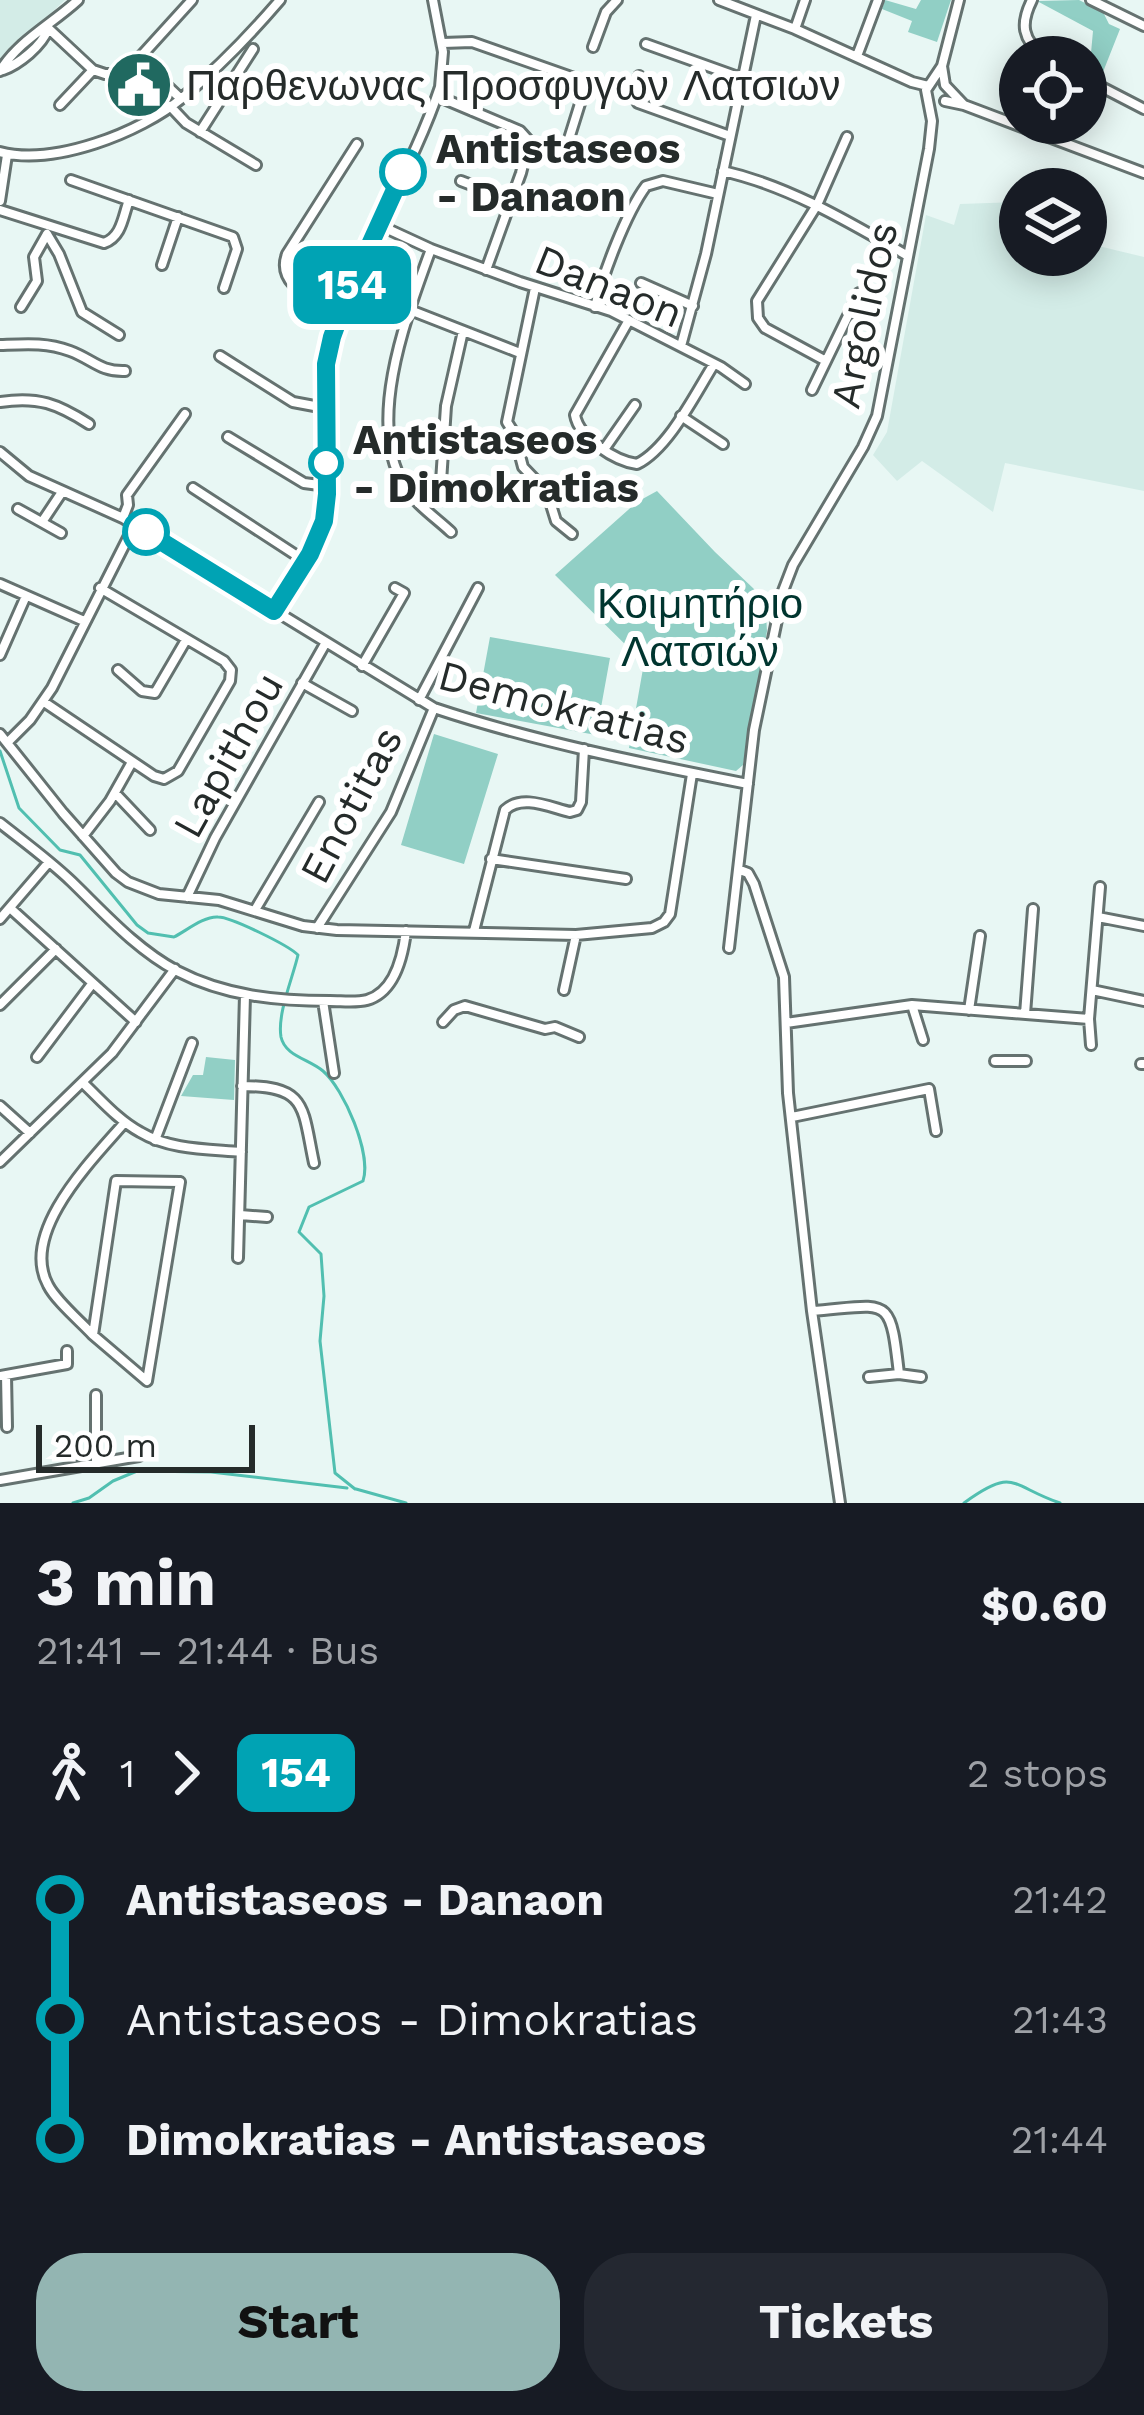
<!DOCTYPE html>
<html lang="en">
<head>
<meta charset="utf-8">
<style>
	body { margin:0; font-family:"Work Sans",sans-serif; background:#242831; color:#f1f3f6; height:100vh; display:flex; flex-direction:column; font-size:45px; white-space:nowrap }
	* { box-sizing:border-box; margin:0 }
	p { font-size:39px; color:#9ea1a6 }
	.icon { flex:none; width:66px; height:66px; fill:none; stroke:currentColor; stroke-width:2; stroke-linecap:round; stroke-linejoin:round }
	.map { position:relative; height:1503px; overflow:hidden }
	.side { display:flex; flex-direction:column; background:#171b24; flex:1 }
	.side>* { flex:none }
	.badge { padding:0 24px; border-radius:18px; font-size:42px; line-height:78px }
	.controls { position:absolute; left:999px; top:36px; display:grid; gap:24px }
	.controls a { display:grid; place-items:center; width:108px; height:108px; border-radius:50%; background:#171b24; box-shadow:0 6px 30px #0003; font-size:60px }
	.scale { position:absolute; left:36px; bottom:30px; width:219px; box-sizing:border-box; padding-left:12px; border:6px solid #252b2a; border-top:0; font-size:33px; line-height:42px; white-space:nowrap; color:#252b2a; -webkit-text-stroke:9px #fff; paint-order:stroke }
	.map>.badge { position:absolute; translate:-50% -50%; box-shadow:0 0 0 6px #fff }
	.legs { display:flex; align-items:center; gap:18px; height:132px; padding:0 36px; font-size:39px }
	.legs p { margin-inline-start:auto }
	.head { display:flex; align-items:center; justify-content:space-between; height:204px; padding:0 36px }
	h1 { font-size:66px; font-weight:700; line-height:90px }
	.primary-button { display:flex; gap:24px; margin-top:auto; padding:24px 36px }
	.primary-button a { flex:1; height:138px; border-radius:48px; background:#93b5b2; color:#111; font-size:48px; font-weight:700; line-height:138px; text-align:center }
	.primary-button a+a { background:#242831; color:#f1f3f6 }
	ul { padding:0 36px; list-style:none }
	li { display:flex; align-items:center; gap:42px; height:120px; font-size:45px }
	li i { display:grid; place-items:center; width:18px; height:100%; margin:0 15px; background:currentColor }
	li i::after { content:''; width:30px; height:30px; margin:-15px; border:9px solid; border-radius:50%; background:#171b24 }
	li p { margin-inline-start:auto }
	li:first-child i { background:linear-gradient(#0000 50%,currentColor 0) }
	li:last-child i { background:linear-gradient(currentColor 50%,#0000 0) }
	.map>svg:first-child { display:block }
	.built { fill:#d3ece7 }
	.green { fill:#91cfc5 }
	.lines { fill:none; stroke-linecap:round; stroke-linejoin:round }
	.stream { stroke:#51bfb0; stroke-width:3 }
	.minor-casing { stroke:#657270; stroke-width:14 }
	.minor { stroke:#fff; stroke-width:8 }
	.line-1-casing { stroke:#fff; stroke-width:27 }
	.line-1 { stroke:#00a3b4; stroke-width:18 }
	.stop-1-dot { fill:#fff; stroke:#00a3b4; stroke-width:6 }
	.labels { text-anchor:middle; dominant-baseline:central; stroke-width:12; stroke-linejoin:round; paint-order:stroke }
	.poi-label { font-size:42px; fill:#252b2a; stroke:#fff; text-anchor:start }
	.stop-label { font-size:42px; font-weight:bold; fill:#252b2a; stroke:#fff; text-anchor:start }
	.street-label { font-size:42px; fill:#252b2a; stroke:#fff }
	.park-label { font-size:42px; fill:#00352f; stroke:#fff }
</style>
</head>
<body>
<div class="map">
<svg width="1144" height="1503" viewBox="0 0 1144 1503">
	<rect width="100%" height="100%" fill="#e8f7f4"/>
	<!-- built -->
	<path class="built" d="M0,0H65L0,61Z
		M1020,202V255H1086V243L1144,257V491L1005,463L993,512L922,461L897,481L873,455L887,432L926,215L954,225L960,204Z"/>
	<!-- green -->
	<path class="green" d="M885,0L916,9L921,0H951L937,42L908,32L912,21L882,9Z
		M1079,0L1103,12L1109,24L1120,29L1101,77L1093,74L1091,53L1093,31L1037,1Z
		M657,491L715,552L754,589L766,615L767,631L743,765L736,771L629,748L644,663L555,575L637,502Z
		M490,637L610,658L596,735L476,713Z
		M434,734L498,754L464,864L401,845Z
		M206,1057L235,1060L234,1100L181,1096L193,1075H203Z"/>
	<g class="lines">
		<!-- stream -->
		<path class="stream" d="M0,751L19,808L60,850L80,855L137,925L148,933L174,937C186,931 204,916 218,917C231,917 288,945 298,955C293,977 277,1014 281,1037C285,1056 309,1059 323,1071C344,1089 372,1154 363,1181L309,1207L299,1232L321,1254L324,1296L320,1341L335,1473L355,1489
			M356,1489L406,1503
			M73,1503L89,1498L113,1481L137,1471L211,1472L347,1488
			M964,1503C1015,1466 1010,1486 1060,1503"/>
		<defs>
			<path id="minor" d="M719,0L795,29L912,82L928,86
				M1032,0C1020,24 1022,39 1044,57
				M1091,0L1144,26
				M48,28L93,70L105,74H118L133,65L192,0
				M795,29L805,0
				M443,43L472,42L580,80L583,94L563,158
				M646,44L741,78
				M593,47L606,12L617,0
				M857,56L878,0
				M139,59L181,99
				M942,66L945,85L963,104
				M3,70C19,64 42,46 48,29
				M0,71C18,41 52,24 78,0
				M639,76L633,95L638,103L730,136
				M1086,79L1144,109
				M437,96L520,131L529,141L521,173L486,270
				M945,101L964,105L1144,173
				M60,105L93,70
				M170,106L186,123L256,165
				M200,132L253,49
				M0,152C54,166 140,133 182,98C217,69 250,35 280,0
				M723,171C789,186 849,222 908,256
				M71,180L233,237L237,249L224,288
				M461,181L511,200
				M0,201L7,155
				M0,210L104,243C122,237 123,216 129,200
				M379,225L431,249L520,282L611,311L721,367L745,384
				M47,234L59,254L82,312L119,335
				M431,249C408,313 365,421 404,485C415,504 435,517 451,532
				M162,265L178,217
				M641,283L693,306
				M535,288L507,422L514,433L523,467L547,492L556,521L572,534
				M21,307L37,281L34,257L47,234
				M595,307C603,274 626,213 646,186L663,181L718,194
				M410,310L520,353
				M339,315C316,300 275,286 287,254L357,144
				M629,320L575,415C579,438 615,461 637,464C669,448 695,394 714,364
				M0,345C25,344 46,342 70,351C92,359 100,372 125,371
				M681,346L706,254L756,15
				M220,356L293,402L325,408
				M826,361L765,328L758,318L757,301L817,205L847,137
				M812,390L859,293
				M0,402C38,396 58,404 89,424
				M681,416L723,444
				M228,437L304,483L327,486
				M605,448L635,405
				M0,452L29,476L123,518L434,708C536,742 642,763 748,784
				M193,488L305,561
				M424,508L441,482L446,406L463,331
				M18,509L61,533
				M123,518L128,505L127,495L185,414
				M42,522L62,492
				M0,584L84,621
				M274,611C293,582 319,549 325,514C335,457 314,396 331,340C357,252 411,174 440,87L443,52L433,0
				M0,655L26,596
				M362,666L404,593L395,588
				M118,670L142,691L155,693L186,640
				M302,683L352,711
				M419,700L478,588
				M44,702L154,776L164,779L178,771L230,681L231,670L224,661L100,588
				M0,734L63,813L116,873L128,882L159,894L219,900L303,926L337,930L576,935L652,928L664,922L670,914L692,774
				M8,742L30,720L52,688L135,524
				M115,793L150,830
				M0,823C24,842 49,860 72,882C105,914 136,949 177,971C225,996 277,1001 330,1001C342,1001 356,1003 367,1000C395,992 403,956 406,931
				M83,836L110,801L132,762
				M491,859L626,879
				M740,870L748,873L754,884L784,977L788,1093L812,1311L840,1503
				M187,897L215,838L325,644
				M10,908L136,1022
				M255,910L319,802
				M1098,917L1144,926
				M0,919L49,862
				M317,928L391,812L434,708
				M474,931L505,810C522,794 549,807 570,812L577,810L581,802L584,749
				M729,948L754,730L783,591L793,565L863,447L877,416L929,149L932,121L926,90L942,66L959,0
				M564,990L576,935
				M1092,990L1144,1001
				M323,1001L334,1073
				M0,1005L56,949
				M912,1005L923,1040
				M969,1010L980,936
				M1025,1014L1033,909
				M443,1022L454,1010L465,1006L545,1029L555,1027L579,1037
				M786,1023L912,1005L1089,1019
				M1091,1045L1089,1019L1100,887
				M37,1057L92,984
				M995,1061H1026
				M1141,1064H1144
				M83,1083C101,1100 118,1120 140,1132C170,1150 208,1149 241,1152
				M242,1086C308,1086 302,1107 314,1163
				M0,1106L30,1133
				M792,1117L929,1089L936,1131
				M155,1140L192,1043
				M0,1162L112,1053L175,969
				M240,1215L267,1217
				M238,1258L245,995
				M812,1311C889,1305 890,1293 899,1374
				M93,1335L147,1381L180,1182L116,1181L93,1335C80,1321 56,1301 48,1285C19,1232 93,1159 125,1122
				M6,1375L7,1427
				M0,1376L67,1364V1351
				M869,1377L899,1374L921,1377
				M96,1463V1395
				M0,1480L139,1456"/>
		</defs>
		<!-- minor casing -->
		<use href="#minor" class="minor-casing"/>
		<!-- minor -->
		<use href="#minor" class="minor"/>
	</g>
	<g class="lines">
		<defs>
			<path id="line-1" d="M146,532L274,611L310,554L324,521L327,494L326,364L332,337L348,293L403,172"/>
		</defs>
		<!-- line-1 casing -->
		<use href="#line-1" class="line-1-casing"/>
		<!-- line-1 -->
		<use href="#line-1" class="line-1"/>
	</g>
	<!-- icons -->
	<defs>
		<symbol id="civic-disc" viewBox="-11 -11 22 22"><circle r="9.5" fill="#206960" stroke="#fff"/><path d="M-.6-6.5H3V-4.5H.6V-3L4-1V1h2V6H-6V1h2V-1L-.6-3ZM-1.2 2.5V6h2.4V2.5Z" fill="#fff"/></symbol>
	</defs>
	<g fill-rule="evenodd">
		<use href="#civic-disc" x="101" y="47" width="76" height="76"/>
	</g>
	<!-- markers -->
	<g class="stop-1-dot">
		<circle cx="403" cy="172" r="21"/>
		<circle cx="326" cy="463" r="15"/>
		<circle cx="146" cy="532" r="21"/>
	</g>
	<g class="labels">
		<!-- poi labels -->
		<g class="poi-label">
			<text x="186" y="85">Παρθενωνας Προσφυγων Λατσιων</text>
		</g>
		<!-- stop labels -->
		<g class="stop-label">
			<text x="436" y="148">Antistaseos<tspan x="436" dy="48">- Danaon</tspan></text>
			<text x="353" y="439">Antistaseos<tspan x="353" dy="48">- Dimokratias</tspan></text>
		</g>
		<!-- street labels -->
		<g class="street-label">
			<text transform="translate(609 286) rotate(22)">Danaon</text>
			<text transform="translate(864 315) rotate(-78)">Argolidos</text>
			<text transform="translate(564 707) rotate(15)">Demokratias</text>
			<text transform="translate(228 755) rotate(-61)">Lapithou</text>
			<text transform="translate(351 805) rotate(-62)">Enotitas</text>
		</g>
		<!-- park labels -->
		<g class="park-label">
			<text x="700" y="603">Κοιμητήριο<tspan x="700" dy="48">Λατσιών</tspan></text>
		</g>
	</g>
</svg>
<div class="controls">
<a><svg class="icon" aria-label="locate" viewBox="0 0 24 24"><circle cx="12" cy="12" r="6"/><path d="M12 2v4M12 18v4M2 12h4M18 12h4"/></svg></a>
<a><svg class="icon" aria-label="layers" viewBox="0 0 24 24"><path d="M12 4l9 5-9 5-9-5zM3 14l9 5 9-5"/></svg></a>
</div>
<div class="scale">200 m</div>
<b class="badge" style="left:352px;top:285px;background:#00a3b4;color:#fff">154</b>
</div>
<section class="side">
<div class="head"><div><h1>3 min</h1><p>21:41 – 21:44 · Bus</p></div><b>$0.60</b></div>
<div class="legs"><svg class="icon" aria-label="walk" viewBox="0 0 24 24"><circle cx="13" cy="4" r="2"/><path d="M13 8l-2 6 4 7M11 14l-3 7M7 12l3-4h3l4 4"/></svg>1<svg class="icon" aria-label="forward" viewBox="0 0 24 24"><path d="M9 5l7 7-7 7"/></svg><b class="badge" style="background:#00a3b4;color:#fff">154</b><p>2 stops</p></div>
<ul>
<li><i style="color:#00a3b4"></i><b>Antistaseos - Danaon</b><p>21:42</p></li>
<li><i style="color:#00a3b4"></i><span>Antistaseos - Dimokratias</span><p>21:43</p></li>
<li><i style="color:#00a3b4"></i><b>Dimokratias - Antistaseos</b><p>21:44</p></li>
</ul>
<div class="primary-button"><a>Start</a><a>Tickets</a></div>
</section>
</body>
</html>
